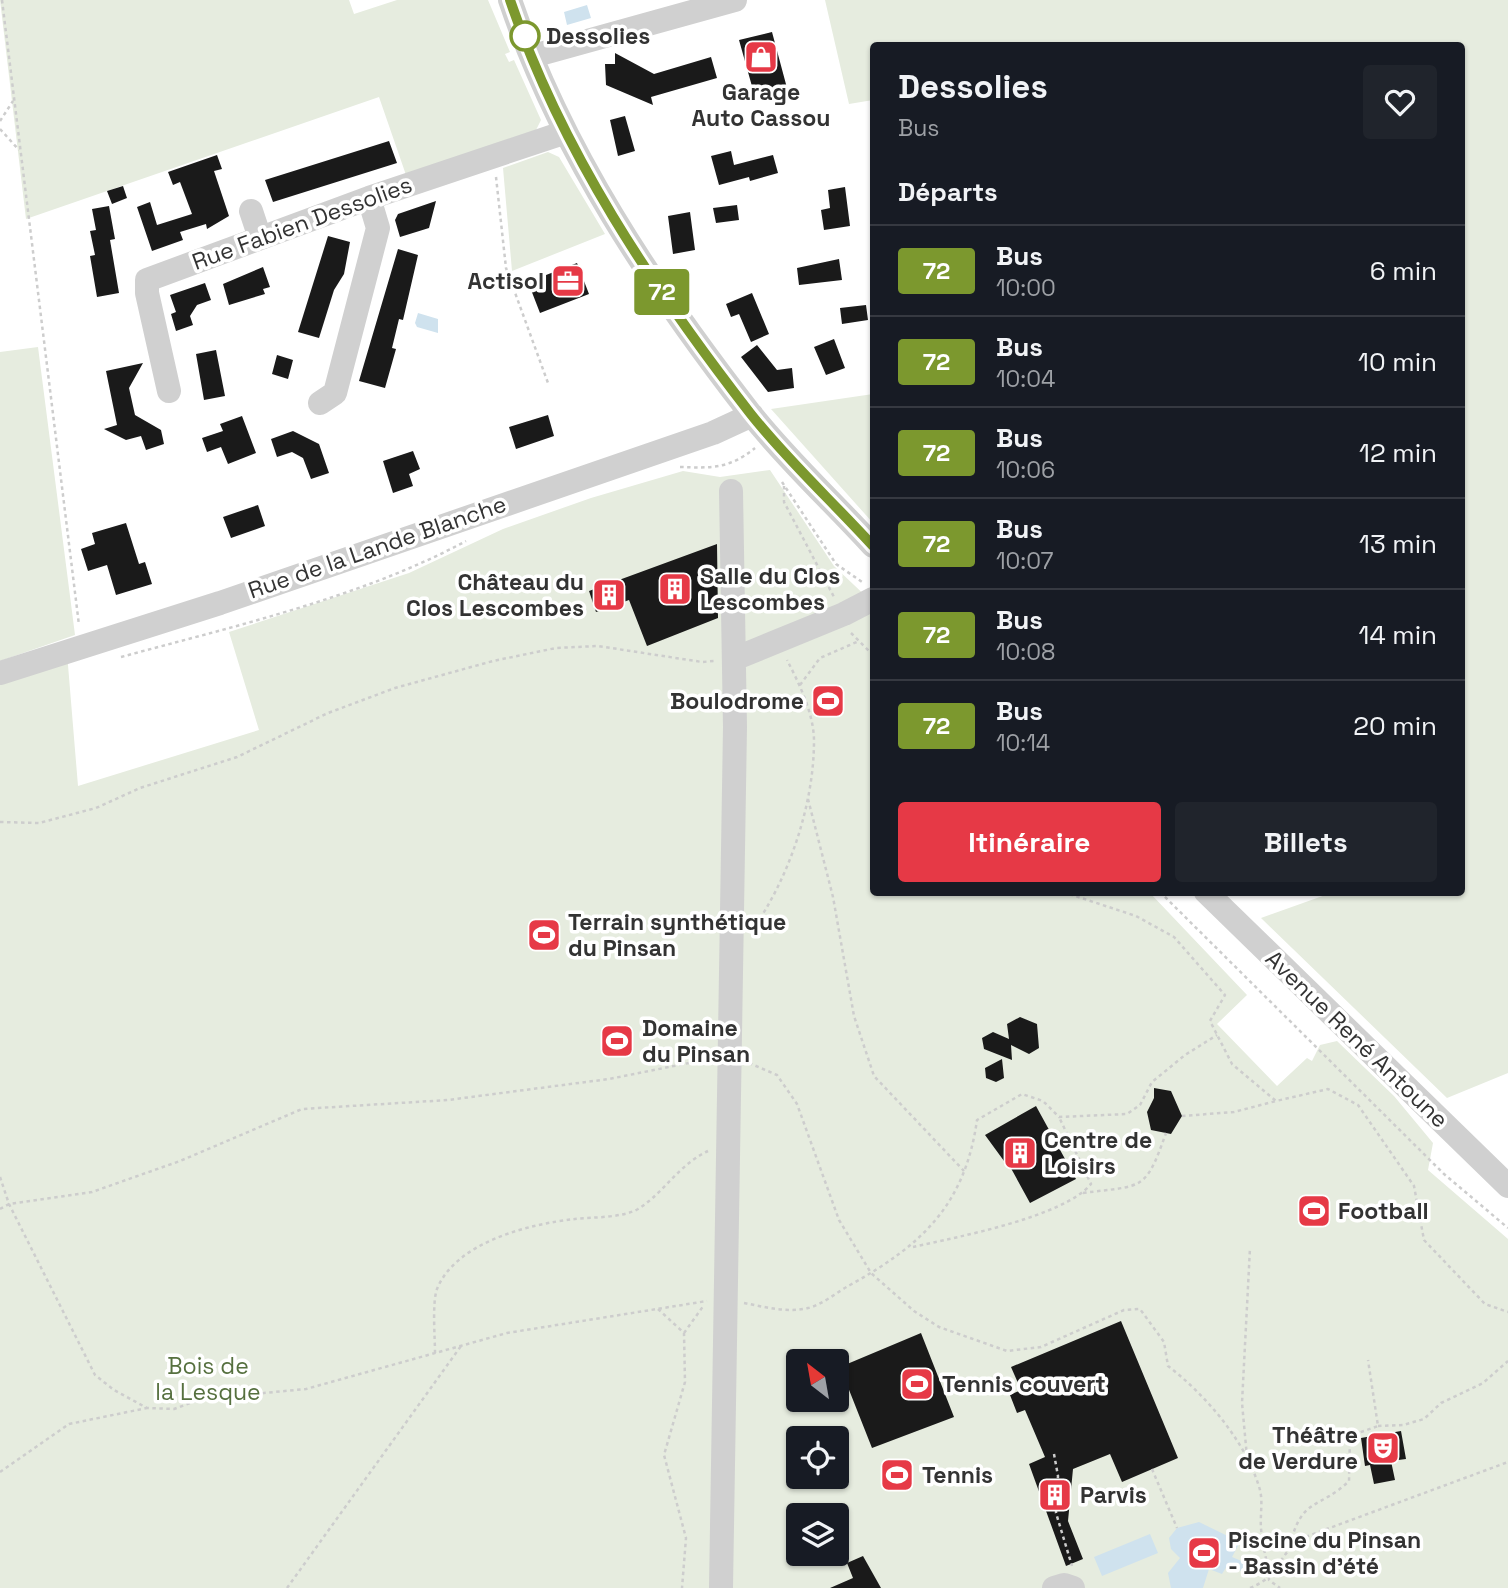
<!DOCTYPE html>
<html lang="fr">
<head>
<meta charset="utf-8">
<style>
	body { margin:0; font-family:"Space Grotesk",sans-serif; background:#20242c; color:#f1f3f6; height:100vh; display:flex; flex-direction:column; font-size:26px; white-space:nowrap }
	* { box-sizing:border-box; margin:0 }
	p { font-size:23px; color:#9ea1a6 }
	.icon { flex:none; width:38px; height:38px; fill:none; stroke:currentColor; stroke-width:2; stroke-linecap:round; stroke-linejoin:round }
	.map { position:relative; flex:1; overflow:hidden }
	.drawer { position:absolute; left:870px; top:42px; width:595px; height:854px; display:flex; flex-direction:column; background:#171b24; border-radius:7px; box-shadow:0 2px 5px #0004 }
	.drawer>* { flex:none }
	.badge { padding:0 14px; border-radius:5px; font-size:24px; line-height:46px }
	.needle { width:46px; rotate:329deg }
	.tools { position:absolute; left:786px; top:1349px; display:grid; gap:14px }
	.tools a { display:grid; place-items:center; width:63px; height:63px; border-radius:7px; background:#171b24; box-shadow:0 2px 5px #0004; font-size:35px }
	.map>.badge { position:absolute; translate:-50% -50%; box-shadow:0 0 0 4px #fff }
	h2 { padding:0 28px; font-size:26px; line-height:63px }
	.round { display:grid; place-items:center; flex:none; width:74px; height:74px; border-radius:7px; background:#20242c }
	.overview { display:flex; align-items:center; justify-content:space-between; height:119px; padding:0 28px }
	h1 { font-size:33px; font-weight:700; line-height:52px }
	.primary-button { display:flex; gap:14px; margin-top:auto; padding:14px 28px }
	.primary-button a { flex:1; height:80px; border-radius:7px; background:#e63946; color:#fff; font-size:28px; font-weight:700; line-height:80px; text-align:center }
	.primary-button a+a { background:#20242c; color:#f1f3f6 }
	ul { padding:0; list-style:none }
	li { display:flex; align-items:center; gap:21px; height:91px; padding:0 28px; border-top:2px solid #363941 }
	li div { flex:1 }
	li b { display:block; font-size:26px }
	li em { font-style:normal }
	li .badge { min-width:77px; font-weight:700; text-align:center }
	.map>svg:first-child { display:block }
	.green { fill:#e6ecdf; fill-rule:evenodd }
	.water { fill:#cfe2ee }
	.building { fill:#1a1a1a }
	.lines { fill:none; stroke-linecap:round; stroke-linejoin:round }
	.path { stroke:#cdcdcd; stroke-width:2.5; stroke-dasharray:3.5 3.5; stroke-linecap:butt }
	.minor { stroke:#d0d0d0; stroke-width:24 }
	.line-casing { stroke:#fff; stroke-width:16 }
	.line { stroke:#7c982e; stroke-width:10 }
	.stop-dot { fill:#fff; stroke:#7c982e; stroke-width:3.5 }
	.labels { text-anchor:middle; dominant-baseline:central; stroke-width:7; stroke-linejoin:round; paint-order:stroke }
	.stop-label { font-size:23px; font-weight:bold; fill:#333; stroke:#fff; text-anchor:start }
	.poi-label { font-size:23px; font-weight:bold; fill:#333; stroke:#fff; text-anchor:start }
	.street-label { font-size:23px; fill:#333; stroke:#fff }
	.park-label { font-size:23px; fill:#56703f; stroke:#fff }
</style>
</head>
<body>
<div class="map">
<svg width="1508" height="1588" viewBox="0 0 1508 1588">
	<rect width="100%" height="100%" fill="#fff"/>
	<!-- green -->
	<path class="green" d="M0,0H349L354,14L397,0H488L510,52L505,54L509,62L514,60L541,120L536,130L406,175L379,97L26,219Z
		M825,0H1508V1073L1447,1098L1261,918L1331,893L1461,892V46H873V100L849,104Z
		M548,152L559,157L605,234L512,271L503,168Z
		M38,347L75,635L0,661V352Z
		M873,394V523L771,409Z
		M770,470L834,566L873,603V892L1150,893L1247,995L1217,1024L1277,1086L1307,1058L1312,1061L1320,1045L1337,1041L1394,1096L1433,1143L1428,1170L1508,1239V1588H0V673L67,653L78,786L259,730L229,632L409,573L503,529L591,498L683,471L720,477ZM798,1362H836V1400H798ZM798,1438H836V1477H798ZM798,1516H836V1554H798Z"/>
	<!-- water -->
	<path class="water" d="M587,5L591,18L567,25L564,12Z
		M418,313L438,319V333L417,327L415,323Z
		M1199,1522L1240,1542L1232,1557L1251,1565L1247,1573L1227,1566L1222,1574L1209,1569L1203,1588H1171L1168,1573L1180,1558L1171,1549L1169,1538L1177,1528Z
		M1150,1534L1158,1553L1102,1576L1094,1557Z"/>
	<!-- building -->
	<path class="building" d="M772,32L787,88L755,97L739,40Z
		M615,53L654,74L711,57L717,78L651,97L653,105L606,85L605,64H615Z
		M625,116L635,151L618,156L610,120Z
		M389,141L397,163L273,202L265,180Z
		M731,151L734,165L773,155L778,173L750,181L749,177L719,185L711,156Z
		M217,155L222,169L214,171L229,216L207,229L206,224L180,232L183,240L152,251L137,207L150,202L157,225L192,214L180,182L173,185L168,172Z
		M123,186L127,198L112,204L107,191Z
		M845,187L850,226L824,230L821,210L830,208L828,190Z
		M436,201L429,228L400,237L395,220L398,214Z
		M737,205L739,220L716,223L713,208Z
		M109,206L115,239L110,240L119,293L97,297L90,256L95,255L90,231L96,230L92,209Z
		M690,212L695,250L673,254L668,216Z
		M328,236L350,242L344,274L334,290L319,338L298,332Z
		M398,249L418,255L403,320L399,319L392,348L396,349L385,388L359,381Z
		M839,259L842,280L799,285L797,268Z
		M577,263L589,294L540,313L528,282Z
		M263,267L270,287L263,289L265,294L229,305L223,284Z
		M205,283L211,300L197,305L190,316L193,325L176,331L171,314L176,312L170,295Z
		M752,293L769,334L751,342L739,314L731,317L726,304Z
		M866,305L868,320L842,324L840,308Z
		M834,339L845,368L826,375L814,347Z
		M757,345L777,370L792,368L794,388L768,392L741,357Z
		M216,350L225,396L204,400L196,354Z
		M277,355L293,360L288,379L272,374Z
		M143,363L129,388L135,415L161,430L164,444L146,450L141,436L126,440L104,429L117,425L106,371Z
		M548,415L554,436L516,449L509,427Z
		M242,416L256,453L228,464L221,447L207,452L202,438L223,431L220,424Z
		M293,431L319,444L329,473L311,479L303,458L292,452L277,457L271,439Z
		M413,451L420,469L409,474L413,486L393,493L383,461Z
		M258,505L265,526L231,538L223,517Z
		M126,523L139,564L145,562L152,584L116,595L107,565L88,571L81,549L95,544L92,533Z
		M717,544L718,618L647,646L629,600L596,612L589,591Z
		M1020,1017L1037,1024L1039,1048L1029,1054L1011,1045L1012,1060L984,1049L982,1038L993,1032L1009,1039L1007,1024Z
		M1002,1059L1004,1078L996,1082L986,1078L985,1068Z
		M1154,1088L1171,1091L1182,1116L1171,1134L1151,1130L1147,1112L1154,1098Z
		M1036,1106L1076,1179L1030,1203L1007,1161H1004L985,1135Z
		M1121,1321L1178,1458L1122,1482L1110,1454L1073,1469L1068,1521L1083,1559L1066,1566L1029,1464L1045,1457L1025,1410L1017,1413L1010,1395L1021,1390L1011,1367Z
		M921,1333L954,1417L872,1448L840,1367Z
		M1401,1431L1406,1459L1391,1461L1395,1480L1374,1484L1370,1465L1365,1466L1361,1438Z
		M863,1556L881,1588H830L853,1578L847,1563Z"/>
	<g class="lines">
		<!-- path -->
		<path class="path" d="M2,0L79,625
			M0,121L13,101
			M0,129L19,150
			M496,177L506,268L548,383
			M680,467C712,468 729,469 755,448
			M782,482L836,564L862,582
			M784,486V502L834,597
			M851,633L873,655
			M121,657C235,626 362,597 466,541
			M800,685L820,658L859,641
			M808,799L833,897L854,1016L874,1076L964,1171
			M0,822L39,823L96,808L140,788L237,757L328,713L395,688L493,661L556,648L598,646L702,662L714,661
			M1063,892L1136,916L1174,937L1225,995L1210,1021L1232,1064L1276,1101L1328,1089L1358,1105L1414,1186L1424,1240L1485,1304L1508,1312
			M1160,892L1444,1174L1508,1228
			M752,930C789,879 814,804 814,741C814,714 799,683 787,660
			M749,1063L777,1075L797,1104L839,1220L871,1273L914,1311L939,1327L1007,1351L1041,1347L1124,1310L1140,1309L1164,1342L1168,1366C1206,1395 1247,1443 1260,1490C1263,1502 1260,1515 1261,1528C1262,1545 1268,1562 1269,1580L1280,1588
			M1182,1116L1234,1112L1276,1101
			M0,1177L9,1204L95,1375L114,1390L147,1408L174,1409L201,1399L306,1389L507,1333L707,1301
			M1083,1193C1144,1185 1145,1192 1166,1133
			M0,1209L9,1204L92,1192L180,1161L302,1109L448,1100L609,1079L709,1059
			M913,1247C957,1237 1064,1217 1091,1184L1059,1117
			M744,1303C765,1307 787,1313 808,1308C822,1305 837,1292 850,1285C922,1245 965,1205 977,1120L1022,1094L1043,1101L1059,1117L1127,1114L1140,1105L1152,1082L1185,1055L1217,1035
			M658,1309L684,1333L685,1382L664,1455L686,1538L682,1588
			M684,1333L704,1305
			M435,1353C435,1337 432,1303 437,1289C456,1242 529,1224 575,1219C593,1217 622,1218 638,1209C665,1192 677,1166 708,1151
			M1378,1426L1403,1425L1424,1419L1441,1403L1483,1383L1508,1361
			M1054,1454L1058,1476L1056,1513L1072,1566
			M1247,1457L1242,1403L1250,1248
			M1152,1469L1177,1528
			M0,1472L69,1424L147,1408
			M1290,1545C1302,1496 1319,1510 1349,1481L1350,1436L1378,1426L1368,1360
			M287,1588L461,1346
			M1250,1588C1285,1574 1275,1552 1308,1536L1508,1462"/>
		<!-- minor -->
		<path class="minor" d="M510,0C561,151 653,288 750,413C787,460 833,502 873,546
			M533,56L735,0
			M251,211L260,238
			M169,391L147,293V280L369,198L566,132
			M320,403L335,393L378,228L369,198
			M734,659L844,614L873,599
			M0,673L220,603L713,433L752,415
			M1206,892L1508,1186
			M721,1588L735,727L731,491
			M1054,1588L1064,1585L1073,1588"/>
	</g>
	<g class="lines">
		<defs>
			<path id="line" d="M510,0C561,151 653,288 750,413C787,460 833,502 873,546"/>
		</defs>
		<!-- line casing -->
		<use href="#line" class="line-casing"/>
		<!-- line -->
		<use href="#line" class="line"/>
	</g>
	<!-- icons -->
	<defs>
		<symbol id="shop-square" viewBox="-11 -11 22 22"><rect x="-9" y="-9" width="18" height="18" rx="4" fill="#e63946" stroke="#fff"/><path d="M-5-2.5h2.3a2.7 3.5 0 0 1 5.4 0H5L5.5 6h-11ZM-1.5-2.5h3a1.5 2.3 0 0 0-3 0Z" fill="#fff"/></symbol>
		<symbol id="office-square" viewBox="-11 -11 22 22"><rect x="-9" y="-9" width="18" height="18" rx="4" fill="#e63946" stroke="#fff"/><path d="M-6-3h4V-5.5h4V-3h4V5H-6ZM-1-4.5V-3h2v-1.5ZM-6 0V1H6V0Z" fill="#fff"/></symbol>
		<symbol id="building-square" viewBox="-11 -11 22 22"><rect x="-9" y="-9" width="18" height="18" rx="4" fill="#e63946" stroke="#fff"/><path d="M-4-6H4V6H1V3H-1V6H-4ZM-2.5-4.3h1.7v1.8h-1.7ZM.8-4.3h1.7v1.8H.8ZM-2.5-1h1.7V.8h-1.7ZM.8-1h1.7V.8H.8Z" fill="#fff"/></symbol>
		<symbol id="stadium-square" viewBox="-11 -11 22 22"><rect x="-9" y="-9" width="18" height="18" rx="4" fill="#e63946" stroke="#fff"/><path d="M0-5a6.5 5 0 1 0 0 10a6.5 5 0 1 0 0-10ZM-3.5-1.8h7v3.6h-7Z" fill="#fff"/></symbol>
		<symbol id="theatre-square" viewBox="-11 -11 22 22"><rect x="-9" y="-9" width="18" height="18" rx="4" fill="#e63946" stroke="#fff"/><path d="M-5-5.5Q0-4 5-5.5V0Q5 5 0 6Q-5 5-5 0ZM-3.3-2.5H-1v1.5H-3.3ZM1-2.5H3.3v1.5H1ZM-2.8 1Q0 5.5 2.8 1Z" fill="#fff"/></symbol>
	</defs>
	<g fill-rule="evenodd">
		<use href="#shop-square" x="742" y="38" width="38" height="38"/>
		<use href="#office-square" x="549" y="262" width="38" height="38"/>
		<use href="#building-square" x="656" y="570" width="38" height="38"/>
		<use href="#building-square" x="590" y="576" width="38" height="38"/>
		<use href="#stadium-square" x="809" y="682" width="38" height="38"/>
		<use href="#stadium-square" x="525" y="916" width="38" height="38"/>
		<use href="#stadium-square" x="598" y="1022" width="38" height="38"/>
		<use href="#building-square" x="1001" y="1134" width="38" height="38"/>
		<use href="#stadium-square" x="1295" y="1192" width="38" height="38"/>
		<use href="#stadium-square" x="898" y="1365" width="38" height="38"/>
		<use href="#theatre-square" x="1364" y="1429" width="38" height="38"/>
		<use href="#stadium-square" x="878" y="1456" width="38" height="38"/>
		<use href="#building-square" x="1036" y="1476" width="38" height="38"/>
		<use href="#stadium-square" x="1185" y="1534" width="38" height="38"/>
	</g>
	<!-- markers -->
	<circle class="stop-dot" cx="525" cy="36" r="14"/>
	<g class="labels">
		<!-- stop labels -->
		<g class="stop-label">
			<text x="546" y="36">Dessolies</text>
		</g>
		<!-- poi labels -->
		<g class="poi-label">
			<text x="761" y="92" text-anchor="middle">Garage<tspan x="761" dy="26">Auto Cassou</tspan></text>
			<text x="544" y="281" text-anchor="end">Actisol</text>
			<text x="700" y="576">Salle du Clos<tspan x="700" dy="26">Lescombes</tspan></text>
			<text x="584" y="582" text-anchor="end">Château du<tspan x="584" dy="26">Clos Lescombes</tspan></text>
			<text x="804" y="701" text-anchor="end">Boulodrome</text>
			<text x="568" y="922">Terrain synthétique<tspan x="568" dy="26">du Pinsan</tspan></text>
			<text x="642" y="1028">Domaine<tspan x="642" dy="26">du Pinsan</tspan></text>
			<text x="1044" y="1140">Centre de<tspan x="1044" dy="26">Loisirs</tspan></text>
			<text x="1338" y="1211">Football</text>
			<text x="942" y="1384">Tennis couvert</text>
			<text x="1358" y="1435" text-anchor="end">Théâtre<tspan x="1358" dy="26">de Verdure</tspan></text>
			<text x="922" y="1475">Tennis</text>
			<text x="1080" y="1495">Parvis</text>
			<text x="1228" y="1540">Piscine du Pinsan<tspan x="1228" dy="26">- Bassin d'été</tspan></text>
		</g>
		<!-- street labels -->
		<g class="street-label">
			<text transform="translate(302 223) rotate(-20)">Rue Fabien Dessolies</text>
			<text transform="translate(377 547) rotate(-19)">Rue de la Lande Blanche</text>
			<text transform="translate(1357 1039) rotate(44)">Avenue René Antoune</text>
		</g>
		<!-- park labels -->
		<g class="park-label">
			<text x="208" y="1366">Bois de<tspan x="208" dy="26">la Lesque</tspan></text>
		</g>
	</g>
</svg>
<div class="tools">
<a><svg class="needle" viewBox="-14 -14 28 28"><path d="M0-13l5 13h-10z" fill="#e53935"/><path d="M0 13l5-13h-10z" fill="#9ea1a6"/></svg></a>
<a><svg class="icon" aria-label="locate" viewBox="0 0 24 24"><circle cx="12" cy="12" r="6"/><path d="M12 2v4M12 18v4M2 12h4M18 12h4"/></svg></a>
<a><svg class="icon" aria-label="layers" viewBox="0 0 24 24"><path d="M12 4l9 5-9 5-9-5zM3 14l9 5 9-5"/></svg></a>
</div>
<b class="badge" style="left:662px;top:292px;background:#7c982e;color:#fff">72</b>
<section class="drawer">
<div class="overview"><div><h1>Dessolies</h1><p>Bus</p></div><a class="round"><svg class="icon" aria-label="heart" viewBox="0 0 24 24"><path d="M12 20l-8-8c-3-5 5-10 8-4 3-6 11-1 8 4z"/></svg></a></div>
<h2>Départs</h2>
<ul>
<li><span class="badge" style="background:#7c982e;color:#fff">72</span><div><b>Bus</b><p>10:00</p></div><em>6 min</em></li>
<li><span class="badge" style="background:#7c982e;color:#fff">72</span><div><b>Bus</b><p>10:04</p></div><em>10 min</em></li>
<li><span class="badge" style="background:#7c982e;color:#fff">72</span><div><b>Bus</b><p>10:06</p></div><em>12 min</em></li>
<li><span class="badge" style="background:#7c982e;color:#fff">72</span><div><b>Bus</b><p>10:07</p></div><em>13 min</em></li>
<li><span class="badge" style="background:#7c982e;color:#fff">72</span><div><b>Bus</b><p>10:08</p></div><em>14 min</em></li>
<li><span class="badge" style="background:#7c982e;color:#fff">72</span><div><b>Bus</b><p>10:14</p></div><em>20 min</em></li>
</ul>
<div class="primary-button"><a>Itinéraire</a><a>Billets</a></div>
</section>
</div>
</body>
</html>
